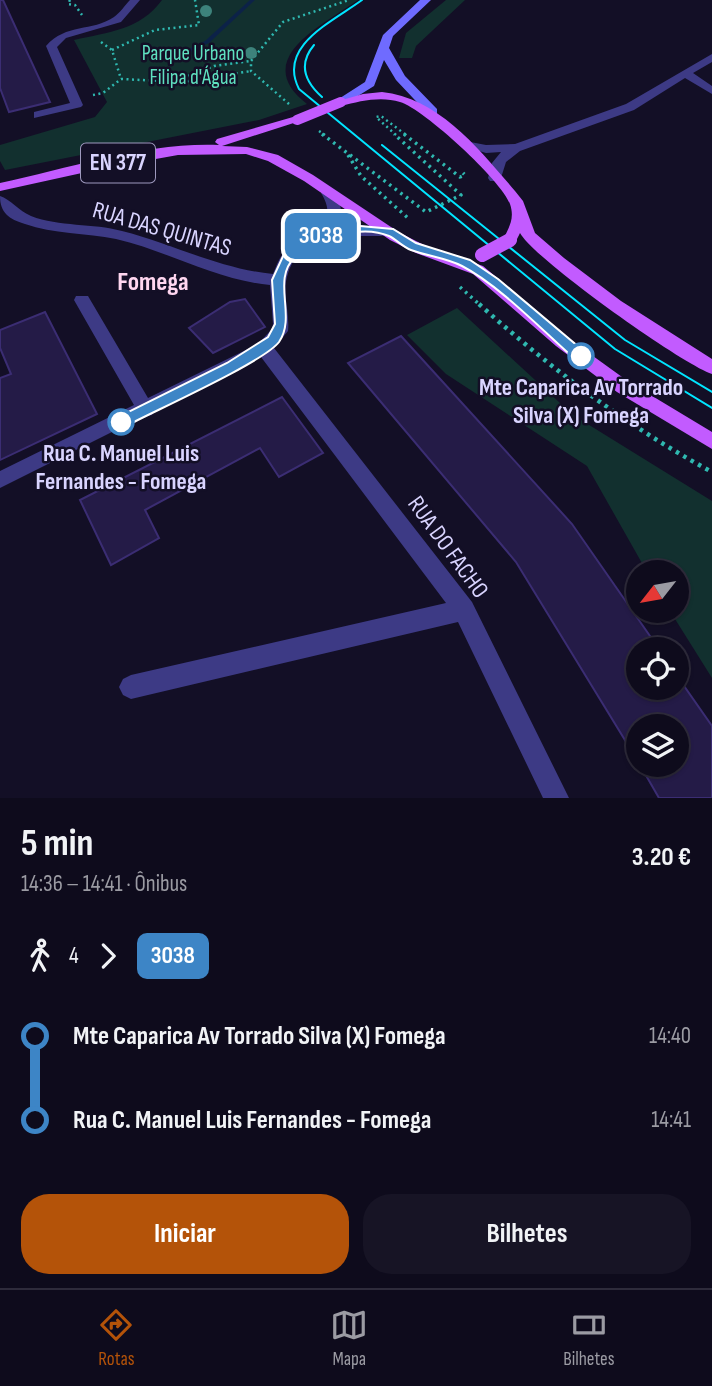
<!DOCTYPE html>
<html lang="pt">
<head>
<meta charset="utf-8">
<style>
	body { margin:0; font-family:"Sofia Sans Condensed",sans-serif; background:#171425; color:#f1f3f6; height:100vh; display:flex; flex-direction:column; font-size:26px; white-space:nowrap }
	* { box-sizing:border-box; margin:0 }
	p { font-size:23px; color:#9b9ba3 }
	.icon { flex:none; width:38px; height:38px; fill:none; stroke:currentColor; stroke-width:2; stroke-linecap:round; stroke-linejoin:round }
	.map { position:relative; height:798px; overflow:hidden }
	.side { display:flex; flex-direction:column; background:#0e0b1c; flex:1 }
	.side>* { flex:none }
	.badge { padding:0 14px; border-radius:10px; font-size:24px; line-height:46px }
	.needle { width:46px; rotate:239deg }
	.tools { position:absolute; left:626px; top:560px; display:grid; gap:14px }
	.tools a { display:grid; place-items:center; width:63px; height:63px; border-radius:50%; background:#0e0b1c; box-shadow:0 2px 5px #0004,0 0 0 2px #2e2b3b; font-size:35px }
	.map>.badge { position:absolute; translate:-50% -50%; box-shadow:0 0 0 4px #fff }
	.legs { display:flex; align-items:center; gap:10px; height:77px; padding:0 21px; font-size:23px }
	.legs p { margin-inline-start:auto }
	.overview { display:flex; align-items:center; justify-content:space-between; height:119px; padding:0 21px }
	h1 { font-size:38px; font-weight:700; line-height:52px }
	.action { display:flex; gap:14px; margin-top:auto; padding:14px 21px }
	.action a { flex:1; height:80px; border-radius:28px; background:#b45309; color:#fff; font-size:28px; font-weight:700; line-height:80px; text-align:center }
	.action a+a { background:#171425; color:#f1f3f6 }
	ul { padding:0 21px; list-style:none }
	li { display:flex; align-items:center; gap:24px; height:84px; font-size:26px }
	li i { display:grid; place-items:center; width:10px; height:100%; margin:0 9px; background:currentColor }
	li i::after { content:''; width:18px; height:18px; margin:-9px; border:5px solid; border-radius:50%; background:#0e0b1c }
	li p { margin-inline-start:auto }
	li:first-child i { background:linear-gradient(#0000 50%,currentColor 0) }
	li:last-child i { background:linear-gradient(currentColor 50%,#0000 0) }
	.tab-bar { display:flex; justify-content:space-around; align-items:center; height:98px; border-top:2px solid #2e2b3b; background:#0e0b1c; font-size:19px; color:#9b9ba3 }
	.tab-bar a { display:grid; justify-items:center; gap:4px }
	.tab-bar .current { color:#b45309 }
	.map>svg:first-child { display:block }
	.green { fill:#12302f }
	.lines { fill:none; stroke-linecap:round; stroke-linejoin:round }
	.stream { fill:#0c2248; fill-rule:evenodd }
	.building { fill:#241b47; stroke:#3b2d73; stroke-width:2 }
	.path-far2 { stroke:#2fb8b0; stroke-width:2.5; stroke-dasharray:2 3.5; stroke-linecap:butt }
	.path-far1 { stroke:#2fb8b0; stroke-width:3.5; stroke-dasharray:2.5 4.5; stroke-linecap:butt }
	.path { stroke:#2fb8b0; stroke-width:4.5; stroke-dasharray:3.5 5; stroke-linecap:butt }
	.street { fill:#3d3a85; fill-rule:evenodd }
	.secondary { fill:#6f6bff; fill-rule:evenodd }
	.primary { fill:#c25bff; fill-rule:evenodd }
	.tram { stroke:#00e5ff; stroke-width:2 }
	.primary-bridge-far1 { stroke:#c25bff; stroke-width:10 }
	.primary-bridge { stroke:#c25bff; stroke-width:14 }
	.tree { fill:#3d827b }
	.line-1 { fill:#3d85c6; stroke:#fff; stroke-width:2 }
	.stop-1-dot { fill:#fff; stroke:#3d85c6; stroke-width:3.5 }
	.labels { text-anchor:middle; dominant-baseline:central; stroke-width:5; stroke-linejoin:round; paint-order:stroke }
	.far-park-label { font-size:21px; fill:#5fe0c0; stroke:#130f26 }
	.shield { fill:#130f26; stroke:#9e99be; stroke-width:2 }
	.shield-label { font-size:23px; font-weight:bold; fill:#d9d4ff }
	.street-label { font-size:24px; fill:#d9d4ff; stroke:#130f26 }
	.stop-label { font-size:24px; font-weight:bold; fill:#d9d4ff; stroke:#130f26 }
	.neighbourhood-label { font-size:26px; font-weight:bold; fill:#ffd6f0; stroke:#130f26 }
</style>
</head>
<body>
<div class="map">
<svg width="712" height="798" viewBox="0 0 712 798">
	<rect width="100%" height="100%" fill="#130f26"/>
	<!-- green -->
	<path class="green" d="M162,0H358C323,25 249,59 307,104L259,120L5,170L0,161V145L95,117L107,102L74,40C109,32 140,30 162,0Z
		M446,0H465L416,46L412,58H399L406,33Z
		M457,308L573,415L712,501V678L670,611H677V572H647L587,466L446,374L407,335Z"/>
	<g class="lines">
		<!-- stream -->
		<path class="stream" d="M250,0H255L209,43L172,61H168V59L205,41Z"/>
	</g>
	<!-- building -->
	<path class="building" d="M0,0H3L50,102L9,112L0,88Z
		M245,299L265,327L213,353L189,328L230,302Z
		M45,312L97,414L0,460V378L11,374L0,348V330Z
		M401,336L572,524L659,649H639V688H677V676L712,726V798H659L640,765H677V726H639V763L516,562L348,363Z
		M282,397L323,453L279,477L260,448L145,510L159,538L111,565L80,500Z"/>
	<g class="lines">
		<!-- path-far2 -->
		<path class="path-far2" d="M70,0L68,4L75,5L82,15
			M101,42L112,50L121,79
			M112,50L155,30L199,25L195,0
			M178,80L214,66L251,61
			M93,95L103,93L121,79L182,82L251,71
			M289,104L251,71V61L283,22L349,0
			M319,131L325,135
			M396,135L376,117L381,116L406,135"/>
		<!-- path-far1 -->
		<path class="path-far1" d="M322,134L426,212L461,195L394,134
			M404,134L460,177L465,175L463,173
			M348,155L361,176L409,219
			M460,287L481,306"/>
		<!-- path -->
		<path class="path" d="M479,304C551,369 627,426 712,472"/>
		<!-- street -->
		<path class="street" d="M130,0H140L121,22L66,38L57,47L83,105L81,107L34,118V112L70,103L46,46C66,23 92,32 114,17C120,13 125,5 130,0Z
			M712,54V62L693,73L712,86V94L685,78L634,110L520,151L506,162L500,181H490L488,178L492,163L501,152L486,153L459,145L465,141L486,145L515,144L626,104Z
			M328,189L333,190C342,205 345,213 333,228L358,225L394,228L396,231C381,247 303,214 287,277C282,294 290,313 288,331L274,348L472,602L569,798H543L458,622L131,699L123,695L119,687L123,679L131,675L446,603L261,357L154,411L152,415L144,416L0,488V471L134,405L74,300L76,296H88L148,398L258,344L272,329L273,324L270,285C216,280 168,251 116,239C86,233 53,234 25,224C9,219 0,213 0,196C10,199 19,211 31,216C59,227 93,223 122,231C173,244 220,269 273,274C277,264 281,253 290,246C309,230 341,225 321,193Z"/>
		<!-- secondary -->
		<path class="secondary" d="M420,0H431L393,36L389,48L405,76L437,109V115H429L396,80L384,60L374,86L345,104H337V100L365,82L383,35Z"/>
		<!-- primary -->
		<path class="primary" d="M382,92C439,98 480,150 515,191L523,201L535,233L564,258L621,301L712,359V374C682,364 534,259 520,233L515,243H505L503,240C509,227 515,219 510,204C502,181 424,109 400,102C381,96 360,101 341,106L335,102L363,94Z
			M293,117L303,120L222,146L247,147L278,155L313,175L400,233L426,246L483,266L568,338L629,382L712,432V449L617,392L556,346L473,274L416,253L390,240L304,181L268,161L246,154L178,155L100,169L0,191V183C71,168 146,142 219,145L215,142L217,139Z"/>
		<!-- tram -->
		<path class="tram" d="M362,0C332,22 277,46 299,89L615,349L712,408
			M314,45C298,64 304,81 322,97
			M382,145L625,340L712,392"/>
		<!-- primary-bridge-far1 -->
		<path class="primary-bridge-far1" d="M297,120L341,102"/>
		<!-- primary-bridge -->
		<path class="primary-bridge" d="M482,255L510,240"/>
	</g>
	<!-- trees -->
	<g class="tree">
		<circle cx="206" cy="11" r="6"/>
		<circle cx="251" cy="53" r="6"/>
	</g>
	<!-- line-1 -->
	<path class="line-1" d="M349,225L393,229L416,243L470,260L498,279L586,353V360H576C544,332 499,285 462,266C446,258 427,256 411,250C403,247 397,240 389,236C362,224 315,238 295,257C271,280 297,316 279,342C264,362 154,411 126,426H116V418L227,363L268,337L275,324L272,280L284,254L307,237Z"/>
	<!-- markers -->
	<g class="stop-1-dot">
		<circle cx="581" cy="356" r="12"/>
		<circle cx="121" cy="422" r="12"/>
	</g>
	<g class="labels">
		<!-- far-park labels -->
		<g class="far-park-label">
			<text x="193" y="53">Parque Urbano<tspan x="193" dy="24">Filipa d'Água</tspan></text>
		</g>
		<!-- shield labels -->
		<rect class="shield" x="81" y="143.5" width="74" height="39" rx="5"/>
		<g class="shield-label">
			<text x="118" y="163">EN 377</text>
		</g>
		<!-- street labels -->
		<g class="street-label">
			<text transform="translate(162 229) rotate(16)">RUA DAS QUINTAS</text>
			<text transform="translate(448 547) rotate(54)">RUA DO FACHO</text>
		</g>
		<!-- stop labels -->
		<g class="stop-label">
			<text x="581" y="387">Mte Caparica Av Torrado<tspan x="581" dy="28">Silva (X) Fomega</tspan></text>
			<text x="121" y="453">Rua C. Manuel Luis<tspan x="121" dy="28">Fernandes - Fomega</tspan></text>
		</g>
		<!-- neighbourhood labels -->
		<g class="neighbourhood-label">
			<text x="153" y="282">Fomega</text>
		</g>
	</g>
</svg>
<div class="tools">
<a><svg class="needle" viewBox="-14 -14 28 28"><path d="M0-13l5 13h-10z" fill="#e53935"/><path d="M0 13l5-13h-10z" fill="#9b9ba3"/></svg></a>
<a><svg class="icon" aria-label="locate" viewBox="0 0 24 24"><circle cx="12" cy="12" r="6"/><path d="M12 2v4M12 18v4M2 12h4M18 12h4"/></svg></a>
<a><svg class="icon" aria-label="layers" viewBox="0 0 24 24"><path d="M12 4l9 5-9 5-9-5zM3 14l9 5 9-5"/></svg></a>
</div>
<b class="badge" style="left:321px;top:236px;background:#3d85c6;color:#fff">3038</b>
</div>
<section class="side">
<div class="overview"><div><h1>5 min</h1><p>14:36 – 14:41 · Ônibus</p></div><b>3.20 €</b></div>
<div class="legs"><svg class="icon" aria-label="walk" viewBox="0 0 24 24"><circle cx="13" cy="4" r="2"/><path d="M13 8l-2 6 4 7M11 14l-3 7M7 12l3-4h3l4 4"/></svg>4<svg class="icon" aria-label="forward" viewBox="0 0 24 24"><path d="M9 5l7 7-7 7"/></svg><b class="badge" style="background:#3d85c6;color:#fff">3038</b></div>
<ul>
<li><i style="color:#3d85c6"></i><b>Mte Caparica Av Torrado Silva (X) Fomega</b><p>14:40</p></li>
<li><i style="color:#3d85c6"></i><b>Rua C. Manuel Luis Fernandes - Fomega</b><p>14:41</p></li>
</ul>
<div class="action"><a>Iniciar</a><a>Bilhetes</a></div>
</section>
<nav class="tab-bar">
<a class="current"><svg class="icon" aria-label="directions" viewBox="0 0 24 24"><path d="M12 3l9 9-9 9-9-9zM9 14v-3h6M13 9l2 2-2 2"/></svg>Rotas</a>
<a><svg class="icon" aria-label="map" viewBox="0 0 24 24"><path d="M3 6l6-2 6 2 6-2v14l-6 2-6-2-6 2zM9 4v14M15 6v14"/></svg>Mapa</a>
<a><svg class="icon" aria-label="tickets" viewBox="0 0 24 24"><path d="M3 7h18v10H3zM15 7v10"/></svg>Bilhetes</a>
</nav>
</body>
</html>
